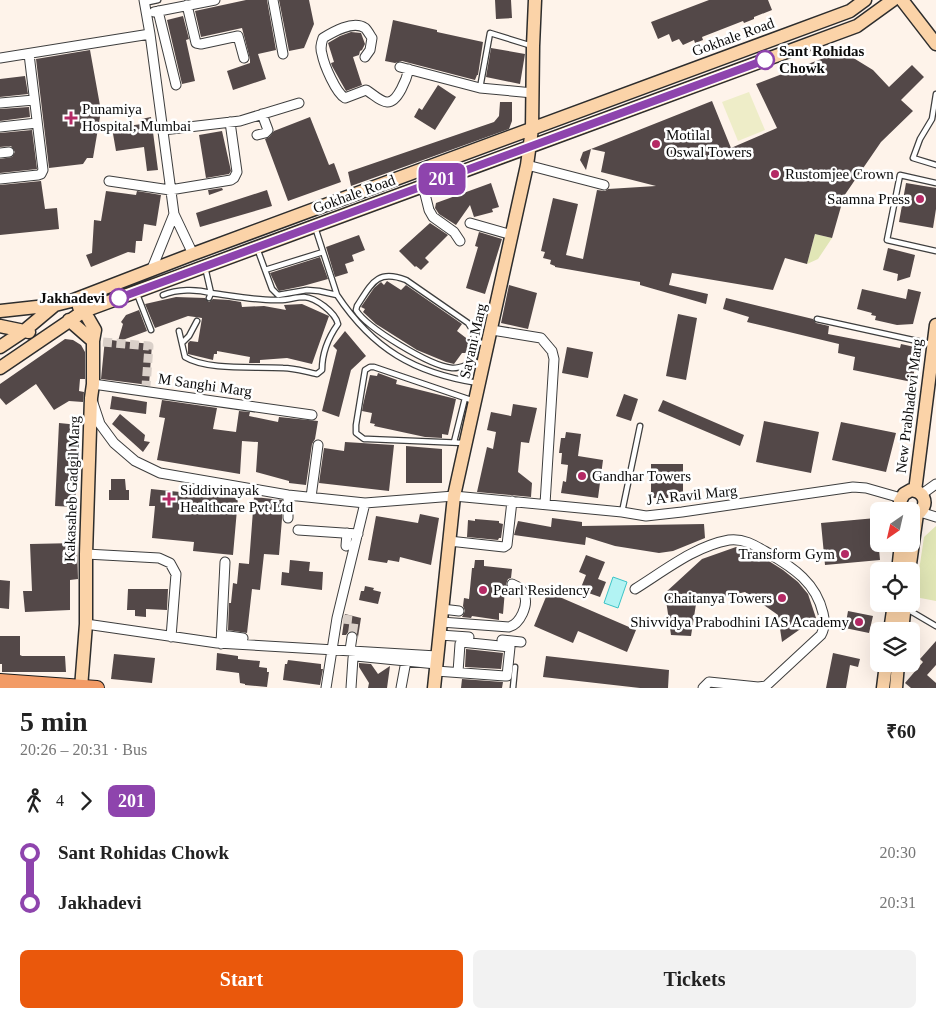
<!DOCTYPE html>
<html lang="en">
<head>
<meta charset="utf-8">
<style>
	body { margin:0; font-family:Georgia,serif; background:#f2f2f2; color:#222; height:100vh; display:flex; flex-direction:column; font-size:19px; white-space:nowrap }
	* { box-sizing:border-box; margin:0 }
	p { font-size:16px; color:#767676 }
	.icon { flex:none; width:28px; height:28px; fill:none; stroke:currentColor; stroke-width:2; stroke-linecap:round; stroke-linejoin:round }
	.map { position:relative; height:688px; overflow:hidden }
	.details { display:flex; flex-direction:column; background:#fff; flex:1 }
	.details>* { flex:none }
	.badge { padding:0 10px; border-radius:8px; font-size:18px; line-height:32px }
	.needle { width:32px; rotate:214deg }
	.controls { position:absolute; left:870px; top:502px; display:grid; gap:10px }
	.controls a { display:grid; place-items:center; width:50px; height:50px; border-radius:8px; background:#fff; box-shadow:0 5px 20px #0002; font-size:25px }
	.map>.badge { position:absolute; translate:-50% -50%; box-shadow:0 0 0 2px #fff }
	.legs { display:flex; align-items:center; gap:8px; height:55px; padding:0 20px; font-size:16px }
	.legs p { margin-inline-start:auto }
	.summary { display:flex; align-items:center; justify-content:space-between; height:85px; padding:0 20px }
	h1 { font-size:28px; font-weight:600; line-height:38px }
	.primary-button { display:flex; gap:10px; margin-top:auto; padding:10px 20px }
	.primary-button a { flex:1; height:58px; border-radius:8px; background:#ea580c; color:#fff; font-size:20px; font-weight:600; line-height:58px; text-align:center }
	.primary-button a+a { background:#f2f2f2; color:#222 }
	ul { padding:0 20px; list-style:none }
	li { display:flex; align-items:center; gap:18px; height:50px; font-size:19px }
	li i { display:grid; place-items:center; width:8px; height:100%; margin:0 6px; background:currentColor }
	li i::after { content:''; width:12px; height:12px; margin:-6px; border:4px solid; border-radius:50%; background:#fff }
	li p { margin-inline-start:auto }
	li:first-child i { background:linear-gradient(#0000 50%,currentColor 0) }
	li:last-child i { background:linear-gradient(currentColor 50%,#0000 0) }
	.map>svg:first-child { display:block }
	.green { fill:#e1e6b6 }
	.pitch { fill:#eeedc8 }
	.water { fill:#b2f3f3; stroke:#3cc4c7 }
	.building { fill:#534848 }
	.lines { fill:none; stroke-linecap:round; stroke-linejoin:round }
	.street-tunnel { stroke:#dad0c9; stroke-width:9; stroke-dasharray:9 4.5; stroke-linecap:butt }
	.lane-casing { stroke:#3e3e3e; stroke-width:7 }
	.street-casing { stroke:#3e3e3e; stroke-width:11 }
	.secondary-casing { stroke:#2d2d2d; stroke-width:15 }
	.primary-casing { stroke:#1c1c1c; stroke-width:16 }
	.lane { stroke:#fff; stroke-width:4.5 }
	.street { stroke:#fff; stroke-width:9 }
	.secondary { stroke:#fbd3a8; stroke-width:12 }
	.primary { stroke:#f29b66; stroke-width:14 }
	.line-1-casing { stroke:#fff; stroke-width:11 }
	.line-1 { stroke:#8e44ad; stroke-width:8 }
	.stop-1-dot { fill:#fff; stroke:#8e44ad; stroke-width:2.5 }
	.poi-dot { fill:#b42a65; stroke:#fff; stroke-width:2 }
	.labels { text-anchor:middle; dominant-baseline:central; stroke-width:5; stroke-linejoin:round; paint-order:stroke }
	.street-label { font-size:15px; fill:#0b0b0b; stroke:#fff }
	.stop-label { font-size:15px; font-weight:bold; fill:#0b0b0b; stroke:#fff; text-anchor:start }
	.poi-label { font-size:15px; fill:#0b0b0b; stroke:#fff; text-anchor:start }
</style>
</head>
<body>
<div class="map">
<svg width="936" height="688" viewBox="0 0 936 688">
	<rect width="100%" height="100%" fill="#fef3ea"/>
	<!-- green -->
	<path class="green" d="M815,234L832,238L818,259L807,264Z
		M936,526V601L915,597L924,537Z"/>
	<!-- pitch -->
	<path class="pitch" d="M749,92L765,130L738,141L722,102Z"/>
	<!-- water -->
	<path class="water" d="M613,577L627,582L618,608L604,603Z"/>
	<!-- building -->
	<path class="building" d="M246,0H267L276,50L258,54L266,79L233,90L227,71L250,63V59L242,28L201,37L195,11Z
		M279,0H309L314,24L304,48L289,51Z
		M495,0H511L512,18L496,19Z
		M709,0H768L772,10L754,17V19L744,23L743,21L702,37L703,40L695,43L694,40L683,45L679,39L672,42L669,34L658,39L651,22Z
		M183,16L189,39L186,40L195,81L182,84L167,20Z
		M393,20L437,30V32L483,42L478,75H477L475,80L402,61L395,63L385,61Z
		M351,32L361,33L365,44L362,50L360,51L359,55L353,57L362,85L346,91L332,66L331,63L334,62L328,43L340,36Z
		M491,48L525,54L520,84L486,77Z
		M90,50L101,111L93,158H87L83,164L49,168L36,59Z
		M842,51L873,70L889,87L912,65L924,77L901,100L913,111L881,142L844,196L832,238L815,234L807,264L785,258L773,290L672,273L669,285L708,294L706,304L640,285V282L555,267V266L550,264L551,260L543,258L545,252L541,251L553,198L578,204L566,255L583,259L597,190L605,191L608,189L656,186L601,172L605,152L591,149L586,170L580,160L583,152L591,149L712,101L731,148L777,128L756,84Z
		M25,76L28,94L0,97V79Z
		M438,85L456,97L435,130L414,117L419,108L422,110Z
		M500,102H512V121L509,129L351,186L348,172L494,122L499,116Z
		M29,107L30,117L0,121V109Z
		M151,117L158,170L147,171L144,147L116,151L112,128L142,124L141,119Z
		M310,117L329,165L334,163L341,182L288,201L265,139L269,137L274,131Z
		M32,130L37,169L0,173V159L12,157L15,152L11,146L0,147V133Z
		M222,131L231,171L229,174L206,178L199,135Z
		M41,181L45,209L57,208L59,229L0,235V185Z
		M491,183L499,207L492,209L493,212L474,217L470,205L456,225L439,214L435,208L436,203Z
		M906,183L936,188V209L933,228L899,222Z
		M222,188L223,190L209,195L208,190Z
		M267,190L272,206L200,227L196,213Z
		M106,191L136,195L137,191L161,195L156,226L144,224L142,241H136L135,253L128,252L91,267L86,255L92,253L94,220L101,221Z
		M430,223L448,235L425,258L429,262L421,270L416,266L415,267L399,251Z
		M479,232L502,239L485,294L466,288L478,247L475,246Z
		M359,235L365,250L352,255L354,261L345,264L348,273L335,277L326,247Z
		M888,248L915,255L910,277L897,281L898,274L883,270Z
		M320,257L328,279L303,286L279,291L277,288L270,273Z
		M387,281L401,290L406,285L462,324L457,331L470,341L471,348L466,353H462L454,364L446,362L417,350L376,324L363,312L365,309L361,307L374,288L381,282L384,285Z
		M509,285L537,293L528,329L501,323Z
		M862,289L906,299L908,289L921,292L913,324L897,325L875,320L876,316L871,315L872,313L857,309Z
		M176,297L205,298L209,302L213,299L229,300L241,302L242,307L264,306L286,310L284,305L302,304L329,316L312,364L287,358L260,360V363H249L250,357L217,351V354H214L213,360L188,354V343L190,341L198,342L202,318L188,316L155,328L145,304Z
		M726,298L813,319L816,323L829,326L828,334L900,348L901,344L919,348L912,382L853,370L855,357L838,353L839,344L747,322L749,317L723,309Z
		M139,310L147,331L120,341L152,344L149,385L101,379L105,339L118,341L123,324L121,322L126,315Z
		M678,314L697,318L686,380L666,376Z
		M345,331L366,356L351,370L339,417L322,411L337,350L333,346Z
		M65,339L73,340L81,345L85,352V379H80L79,391L84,392L83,402L69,401L54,410L36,384L6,405L0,398V384Z
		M567,347L593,352L588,378L562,373Z
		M378,373L397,380L396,384L456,399L448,435L442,434V438L425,437L374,426L375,424L370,423L372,413L362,411L363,405L370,375L377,376Z
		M624,394L638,399L631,421L616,416Z
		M112,396L147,402L146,414L110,409Z
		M162,400L217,408L213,429L236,432L239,411L250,412L249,416L278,422L279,417L318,421L315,439L312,444L306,485L289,483V481L256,472L258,442L242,441L240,474L157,460L165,418L159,417Z
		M663,400L744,435L740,446L658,411Z
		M513,404L537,408L529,443L521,442L518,472L532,483L531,497L477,492L487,447L493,449L496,432L487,430L491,412L511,416Z
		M120,414L145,435L144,441L150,442L143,452L112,424Z
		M764,421L819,432L811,473L756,462Z
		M841,422L896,433L886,472L832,460Z
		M59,423L79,425L75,507L55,506Z
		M566,432L581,434L578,456L603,460L598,498L561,493L563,481L566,482L568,465L561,464L562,453H559L561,438H565Z
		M345,442L394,445L389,491L319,483L324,448L344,451Z
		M406,446L442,449V483H406Z
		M651,464H683V498H651Z
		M111,479H125L126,490H129V500H109V490H111Z
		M151,489L238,498L233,555L193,551L194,542L152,538L155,506H149Z
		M254,497L282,500V519L279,555L264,554L260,590L252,589L247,633L228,630L229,603H231L233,583L237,584L239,563L249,564Z
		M420,514L439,518L431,565L400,557L399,562L388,560L387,563L368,560L376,516L418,523Z
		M552,518L582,522V526L704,524L705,538L673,551L659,553L615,546L586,537L585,545L514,535L518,521L551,527Z
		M876,518L880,560L825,565L821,523Z
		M475,519L499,521V523L503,524L501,538H499L498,540L467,537L468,520L475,521Z
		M77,543L78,579L70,580V610L25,612L23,591H32L30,544Z
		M736,547L756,553L783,570L798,582L808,594L816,618L782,642L778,615L745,592L696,604L691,636L671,635L665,593L702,559Z
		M586,555L605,562L598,579L606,582L600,597L580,590L586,575L579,572Z
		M290,560L310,562L309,571L323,572L322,590L281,585L282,572L289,573Z
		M475,560H484V566L512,569L511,578L508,579L506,584L510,591L505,590L503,614L499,613V620L472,616L471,618L462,617L465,611L463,606L464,598L469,599L472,568H474Z
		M0,580L10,581L9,609L0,608Z
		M365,586L374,588L373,590L381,592L378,604L359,600L361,591H364Z
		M128,589H168L167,610L146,609V617L135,616V610H127Z
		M548,592L636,630L627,652L578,631L573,643L534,626Z
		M848,611L873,616L869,633L845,628Z
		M345,614L361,618L358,637L356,632L352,631H349L346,635H342Z
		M0,636H20V655L22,656H65L66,672H2V664H0Z
		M936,641V665L927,675L936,683V688H911L905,683L923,662L920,659Z
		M466,649L503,653L501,669L465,667Z
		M217,653L238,656V659L260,661L259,667L267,668V672H269L267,687L245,685V684L240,683L239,673L216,670Z
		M833,653L860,659L858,667L850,665L846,688H826Z
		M114,654L155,658L152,683L111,679Z
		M546,656L669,670L668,688H640L543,677Z
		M288,660L321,664V669H323L320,685L283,680L285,664H287Z
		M359,663L371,664L378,674L390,666L387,688H368L369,683L359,667Z
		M462,679L503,682L502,688H461Z"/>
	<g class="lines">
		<!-- street-tunnel -->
		<path class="street-tunnel" d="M103,342L149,346L146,386
			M343,619L352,620L354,622L352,637"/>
		<defs>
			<path id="lane" d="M144,3L158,0
				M480,88L490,33L532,46
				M936,94L932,119L920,139L913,158L936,165
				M936,183L900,175L887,240L936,251
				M315,227L337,295
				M257,248L272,289L278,295L307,290L319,291L337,295C373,349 414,373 478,383
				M265,270L323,252
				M137,294L151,330
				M163,295C177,289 197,289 211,293L209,298
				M817,319L931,344
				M179,331L185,357C208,371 256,366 283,368C295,368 306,372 317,374L322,370C322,352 328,338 338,324C335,312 316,298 304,297C296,297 288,300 280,300C257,301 234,296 211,293L205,267
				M182,343L189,336L197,321
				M473,362L478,342
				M482,363C471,360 463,369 452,368C430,366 367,328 356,310L357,306C372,283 377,269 406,280L468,323L473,331L474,340L487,345
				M454,442L465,398
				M464,443L368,439H364L356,433V425L365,370L370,367H374L474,401
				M622,512L640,426
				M907,609L936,626
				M513,688L515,667"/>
			<path id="street" d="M144,0L150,34L174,214L193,254
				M273,0L283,54
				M187,5L196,43L201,44L238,36L244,58
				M158,11L176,85
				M154,12L215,0
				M365,57L370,50L372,38C370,35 367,30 365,28C353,20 333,32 323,38C321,44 320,48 322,54C324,65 336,93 345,98L366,90C372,93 380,102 387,102C398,103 407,77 409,69
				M0,58L150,34
				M400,67L480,88L533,93
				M0,103L34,100
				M0,127L37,123
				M163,130L240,121L299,103
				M257,135L265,133L268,130L262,114
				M0,153L9,152
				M527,165L604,185
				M0,179L38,175L41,174L43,170L29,54
				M109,181L170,190L231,180L234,178L237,172L230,122
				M423,186L429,210L433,217L454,232L460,241
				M470,223L512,235
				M151,271L174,214
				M492,330L541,338L552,351L554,359L545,504
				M93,384L312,415
				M93,403L100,424L114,443L135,461L160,473L288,495L365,503L454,496L622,512L646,516L682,512L853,487L866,488L901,498
				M922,494L936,484
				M311,497L318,445
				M920,512L936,517
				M288,518V495
				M298,530L358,534
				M449,541L504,547L507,545L512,501
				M346,546L347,533
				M86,554L159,558L170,563L176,574L171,637
				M635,589C664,571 695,546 729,540C744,538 756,546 768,553C794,568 816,583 823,613C825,621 825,628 821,635L766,686L758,687L709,682L703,688
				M442,609L459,611
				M441,622L509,627C520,624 529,605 524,594C522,589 517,586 512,584
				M86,624L217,643L437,656
				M222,635L243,638
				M440,635L469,637
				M502,640L521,642
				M221,644L225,562
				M350,650L352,637
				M436,671L505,676H507L510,647L461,642L460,644L458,672
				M326,688L337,618L365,503
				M351,688L353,658L356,656L436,664
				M401,688L406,661"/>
			<path id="secondary" d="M902,0L936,44
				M79,307L84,311L95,330L93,341V384L91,398L86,554V624L81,688
				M0,311L55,305
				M69,320L93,341
				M0,326L29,332
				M0,347L24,331L55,305L71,301L193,254L850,11L865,0
				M0,368L84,311L857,26L893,0
				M915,491L936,325
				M904,511L900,501L904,494L911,490C923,491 929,502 920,512L911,515
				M898,571L901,544
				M909,571L917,514
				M890,631L894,604
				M902,631L905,604
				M434,688L454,496L527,165L532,129L533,46L535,0
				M883,688L886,664
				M896,688L898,664"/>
			<path id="primary" d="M0,681L97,688"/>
		</defs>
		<!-- lane casing -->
		<use href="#lane" class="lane-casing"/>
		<!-- street casing -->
		<use href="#street" class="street-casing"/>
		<!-- secondary casing -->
		<use href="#secondary" class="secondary-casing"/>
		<!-- primary casing -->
		<use href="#primary" class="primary-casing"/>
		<!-- lane -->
		<use href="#lane" class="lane"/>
		<!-- street -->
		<use href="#street" class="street"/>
		<!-- secondary -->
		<use href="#secondary" class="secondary"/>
		<!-- primary -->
		<use href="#primary" class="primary"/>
	</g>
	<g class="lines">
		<defs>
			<path id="line-1" d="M119,298L765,60"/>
		</defs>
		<!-- line-1 casing -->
		<use href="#line-1" class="line-1-casing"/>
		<!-- line-1 -->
		<use href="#line-1" class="line-1"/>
	</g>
	<!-- markers -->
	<g class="stop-1-dot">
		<circle cx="765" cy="60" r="9"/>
		<circle cx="119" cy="298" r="9"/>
	</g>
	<g class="poi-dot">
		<path d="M68.5 110.5h5v5h5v5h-5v5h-5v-5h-5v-5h5z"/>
		<circle cx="656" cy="144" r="5"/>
		<circle cx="775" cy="174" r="5"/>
		<circle cx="920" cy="199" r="5"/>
		<circle cx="582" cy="476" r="5"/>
		<path d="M166.5 491.5h5v5h5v5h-5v5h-5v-5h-5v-5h5z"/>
		<circle cx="845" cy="554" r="5"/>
		<circle cx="483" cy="590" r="5"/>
		<circle cx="782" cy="598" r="5"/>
		<circle cx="859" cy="622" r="5"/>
	</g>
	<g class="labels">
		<!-- street labels -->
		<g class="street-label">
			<text transform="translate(733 37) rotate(-20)">Gokhale Road</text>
			<text transform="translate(354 194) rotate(-20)">Gokhale Road</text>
			<text transform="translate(473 341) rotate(-77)">Sayani Marg</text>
			<text transform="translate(205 385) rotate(8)">M Sanghi Marg</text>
			<text transform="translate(909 406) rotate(-83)">New Prabhadevi Marg</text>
			<text transform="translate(72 489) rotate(-88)">Kakasaheb Gadgil Marg</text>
			<text transform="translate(692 495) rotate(-6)">J A Ravil Marg</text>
		</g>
		<!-- stop labels -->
		<g class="stop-label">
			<text x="779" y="51">Sant Rohidas<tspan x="779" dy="17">Chowk</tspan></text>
			<text x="105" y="298" text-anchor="end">Jakhadevi</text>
		</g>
		<!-- poi labels -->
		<g class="poi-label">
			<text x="82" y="109">Punamiya<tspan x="82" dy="17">Hospital, Mumbai</tspan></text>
			<text x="666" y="135">Motilal<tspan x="666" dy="17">Oswal Towers</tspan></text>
			<text x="785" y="174">Rustomjee Crown</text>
			<text x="910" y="199" text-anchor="end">Saamna Press</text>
			<text x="592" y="476">Gandhar Towers</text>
			<text x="180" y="490">Siddivinayak<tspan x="180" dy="17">Healthcare Pvt Ltd</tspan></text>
			<text x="835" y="554" text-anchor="end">Transform Gym</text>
			<text x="493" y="590">Pearl Residency</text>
			<text x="772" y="598" text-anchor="end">Chaitanya Towers</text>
			<text x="849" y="622" text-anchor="end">Shivvidya Prabodhini IAS Academy</text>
		</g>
	</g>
</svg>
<div class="controls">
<a><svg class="needle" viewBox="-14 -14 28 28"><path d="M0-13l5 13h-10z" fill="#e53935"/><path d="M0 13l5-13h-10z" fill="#767676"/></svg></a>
<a><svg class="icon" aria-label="locate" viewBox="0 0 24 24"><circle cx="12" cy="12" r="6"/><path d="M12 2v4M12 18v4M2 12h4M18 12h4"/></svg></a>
<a><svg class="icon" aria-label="layers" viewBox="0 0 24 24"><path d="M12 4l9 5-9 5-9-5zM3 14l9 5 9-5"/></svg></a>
</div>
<b class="badge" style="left:442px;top:179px;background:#8e44ad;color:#fff">201</b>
</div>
<section class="details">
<div class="summary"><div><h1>5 min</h1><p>20:26 – 20:31 · Bus</p></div><b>₹60</b></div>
<div class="legs"><svg class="icon" aria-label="walk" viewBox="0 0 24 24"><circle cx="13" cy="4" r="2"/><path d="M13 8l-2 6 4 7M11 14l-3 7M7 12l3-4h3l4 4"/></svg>4<svg class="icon" aria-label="forward" viewBox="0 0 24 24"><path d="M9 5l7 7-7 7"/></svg><b class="badge" style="background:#8e44ad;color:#fff">201</b></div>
<ul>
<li><i style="color:#8e44ad"></i><b>Sant Rohidas Chowk</b><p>20:30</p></li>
<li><i style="color:#8e44ad"></i><b>Jakhadevi</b><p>20:31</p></li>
</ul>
<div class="primary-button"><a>Start</a><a>Tickets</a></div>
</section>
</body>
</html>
